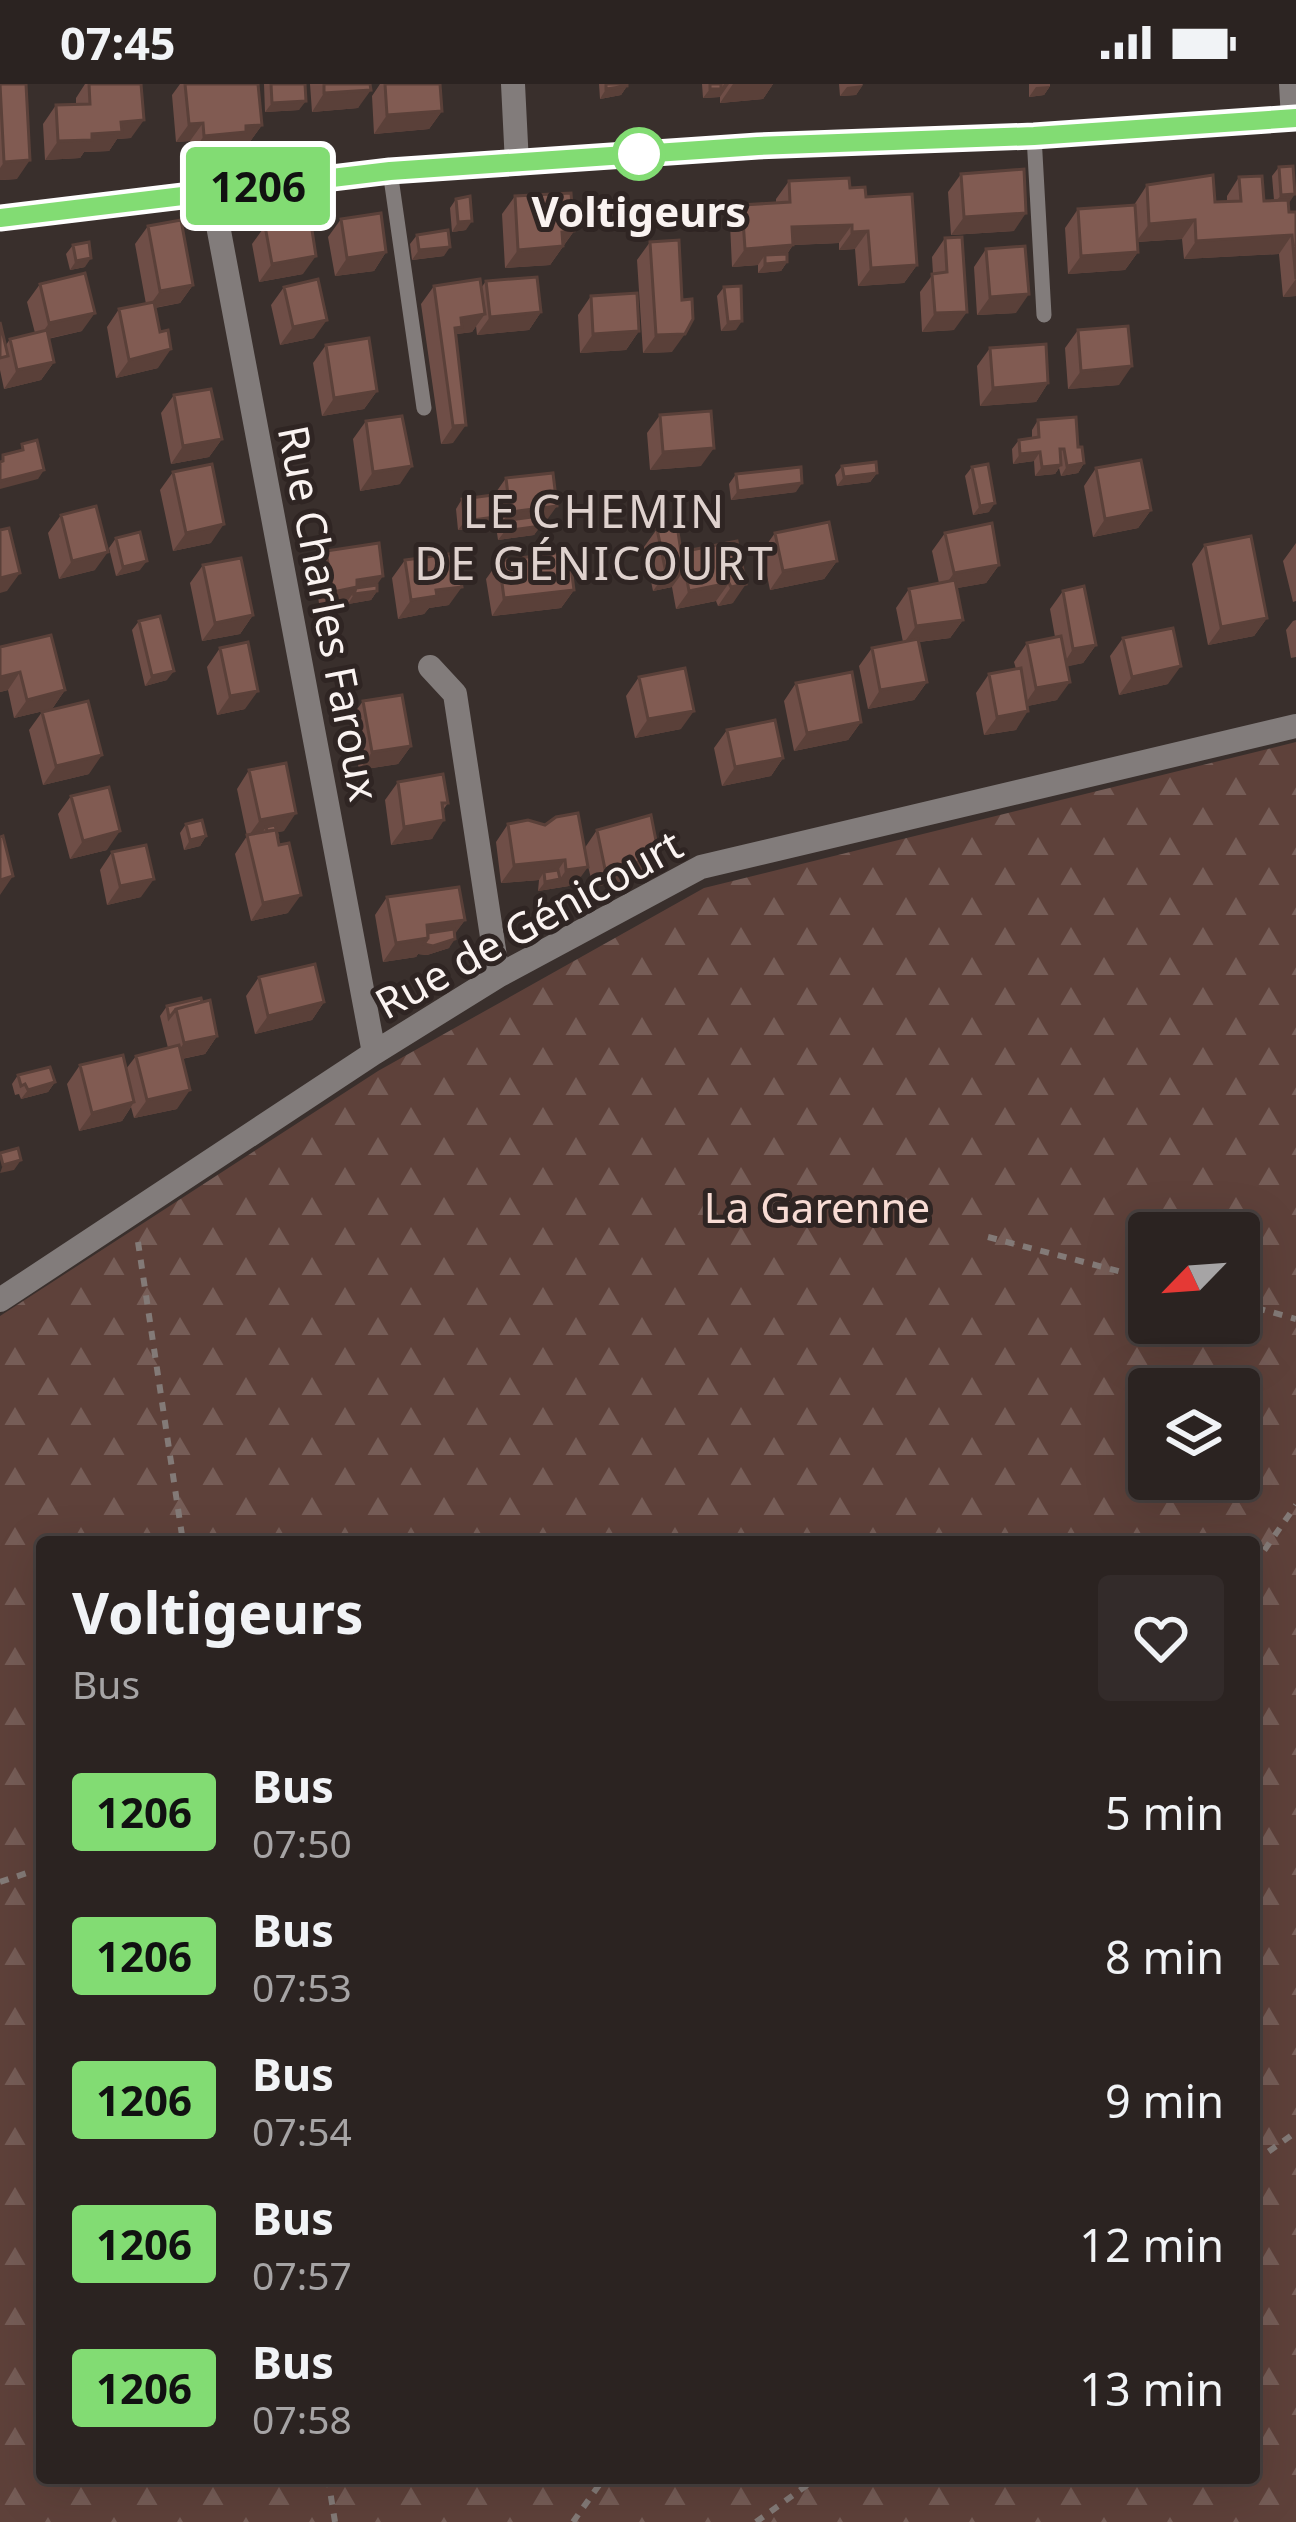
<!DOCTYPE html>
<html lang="fr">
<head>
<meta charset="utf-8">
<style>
	body { margin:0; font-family:"Noto Sans",sans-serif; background:#332b2a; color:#f1f3f6; height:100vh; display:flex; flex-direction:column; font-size:45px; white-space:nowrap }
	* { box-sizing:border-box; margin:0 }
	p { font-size:39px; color:#a6a4a5 }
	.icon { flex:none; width:66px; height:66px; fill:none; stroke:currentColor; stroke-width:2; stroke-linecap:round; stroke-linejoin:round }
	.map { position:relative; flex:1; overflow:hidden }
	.side { position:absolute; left:36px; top:1452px; width:1224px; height:948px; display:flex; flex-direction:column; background:#2b2321; border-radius:12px; box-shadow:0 12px 48px #0002,0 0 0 3px #47403f }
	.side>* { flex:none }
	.badge { padding:0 24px; border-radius:9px; font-size:42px; line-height:78px }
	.needle { width:78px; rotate:245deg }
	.controls { position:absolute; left:1128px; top:1128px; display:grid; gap:24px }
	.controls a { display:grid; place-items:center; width:132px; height:132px; border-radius:12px; background:#2b2321; box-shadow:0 12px 48px #0002,0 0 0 3px #47403f; font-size:60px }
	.map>.badge { position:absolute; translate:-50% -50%; box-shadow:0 0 0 6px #fff }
	.round { display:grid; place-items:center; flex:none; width:126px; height:126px; border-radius:12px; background:#332b2a }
	.headline { display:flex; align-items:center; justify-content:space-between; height:204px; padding:0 36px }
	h1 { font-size:57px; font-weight:700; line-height:90px }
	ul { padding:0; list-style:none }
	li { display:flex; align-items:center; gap:36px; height:144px; padding:0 36px }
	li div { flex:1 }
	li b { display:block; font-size:45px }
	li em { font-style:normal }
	li .badge { min-width:132px; font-weight:700; text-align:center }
	.status { display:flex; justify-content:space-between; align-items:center; height:84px; padding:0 60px; background:#2b2321; direction:ltr }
	.status svg { height:33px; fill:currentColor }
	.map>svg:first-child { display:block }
	.forest { fill:url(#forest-firs); fill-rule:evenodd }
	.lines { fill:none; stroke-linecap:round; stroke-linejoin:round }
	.path { stroke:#837a77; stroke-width:6; stroke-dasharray:9 9; stroke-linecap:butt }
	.lane { stroke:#827c7b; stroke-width:15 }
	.street { stroke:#827c7b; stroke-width:24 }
	.secondary { stroke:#afa6a4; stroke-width:24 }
	.wall { fill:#6f4e47 }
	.shaded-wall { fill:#5a4039 }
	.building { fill:#815b52; stroke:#5a4039; stroke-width:3 }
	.line-casing { stroke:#fff; stroke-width:27 }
	.line { stroke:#82dc73; stroke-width:18 }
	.stop-dot { fill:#fff; stroke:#82dc73; stroke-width:6 }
	.labels { text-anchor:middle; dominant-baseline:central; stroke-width:10; stroke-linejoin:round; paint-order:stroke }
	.stop-label { font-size:42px; font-weight:bold; fill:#faf3f1; stroke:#2f2523 }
	.street-label { font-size:42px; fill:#faf3f1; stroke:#2f2523 }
	.park-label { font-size:42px; fill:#f8dcd4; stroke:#2f2523 }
	.neighbourhood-label { font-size:45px; letter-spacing:3px; fill:#dfd2ce; stroke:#2f2523 }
</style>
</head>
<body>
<div class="status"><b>07:45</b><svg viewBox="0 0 49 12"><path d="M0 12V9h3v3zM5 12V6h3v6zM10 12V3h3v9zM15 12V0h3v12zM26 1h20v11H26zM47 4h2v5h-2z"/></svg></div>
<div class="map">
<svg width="1296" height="2438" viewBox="0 0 1296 2438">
	<defs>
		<pattern id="forest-firs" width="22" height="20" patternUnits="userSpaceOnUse" patternTransform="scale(3)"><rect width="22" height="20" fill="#5e413a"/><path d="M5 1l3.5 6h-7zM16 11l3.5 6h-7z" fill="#765d57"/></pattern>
	</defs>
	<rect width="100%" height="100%" fill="#392f2c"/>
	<!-- forest -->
	<path class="forest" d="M1296,658V2438H0V1232L378,987L704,804ZM1149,1149H1239V1239H1149ZM1149,1305H1239V1395H1149ZM42,1458H1254V2394H42Z"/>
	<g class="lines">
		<!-- path -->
		<path class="path" d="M988,1153L1149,1195
			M138,1158L183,1458
			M1239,1219L1296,1235
			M1254,1481L1296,1421
			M0,1798L42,1784
			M1254,2078L1296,2048
			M328,2394L335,2438
			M573,2438L604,2394
			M756,2438L817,2394"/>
		<!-- lane -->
		<path class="lane" d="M1034,52L1044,231
			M390,87L424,324"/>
		<!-- street -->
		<path class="street" d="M513,0L517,80
			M1291,0L1293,35
			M202,107L216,131L374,969
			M430,583L455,610L498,892
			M0,1216L374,969L498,892L701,783L1296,642"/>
		<!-- secondary -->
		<path class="secondary" d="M0,134L390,87L758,62L1034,52L1296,34"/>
	</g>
	<!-- wall -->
	<path class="wall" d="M0,0L17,95L0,96Z
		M85,0H141L131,54L117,55L109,67L84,68L80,74L45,76L43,40L56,21L76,20V14Z
		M180,0H258L262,41L249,59L238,60L234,67L191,70L190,57L176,58L172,11Z
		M264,0H305L299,26L265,28Z
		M310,0H370L358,24L312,28Z
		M380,0H440L442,27L429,45L374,50L372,12Z
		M599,0H627V2L621,11L600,15Z
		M702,0H773L763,15L720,19V13L703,14Z
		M839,0H863L856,11L840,12Z
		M1029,0H1050V2L1044,11L1029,13Z
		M1279,83L1289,119V128H1296V212L1283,213L1279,170L1184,175L1182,155L1137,158L1138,168L1125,186L1068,190L1065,144L1078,125L1134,121L1147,101L1215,118L1227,117V112L1239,93L1264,117L1274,116L1272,92Z
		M961,90L1014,147L951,151L948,108Z
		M789,97L850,104L866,113L917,181L904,199L858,202L855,165L839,166V159L793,161L787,170V178L781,187L758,189V181L732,183L730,140L742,121L776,119V115Z
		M515,112L574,147L550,181L505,184L502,130Z
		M456,115L466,146L452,148L450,124Z
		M341,135L386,168L374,187L335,192L328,153Z
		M148,142L193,201L180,219L155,224L158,284L116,294L107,243L119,225L146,220L135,160Z
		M265,142L303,190L259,198L252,160Z
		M417,151L444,172L412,176L410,160Z
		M945,154L954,246L922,248L920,208L933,190L932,173Z
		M650,158L672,268L643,269L637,176Z
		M73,161L85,183L70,186L66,170Z
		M986,165L1016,229L977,231L974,183Z
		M486,197L541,228L529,246L477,251L476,242L472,248L457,250L453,359L441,360L421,220L434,202L481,204Z
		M40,200L82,247L48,255L54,278L41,296L4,305L0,286V238L6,261L10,255L35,249L27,218Z
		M284,203L314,254L280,261L271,221Z
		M724,203L736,246L721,247L717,212Z
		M591,212L639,247L626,266L580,269L578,231Z
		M1078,246L1119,301L1068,305L1065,264Z
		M326,261L377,307L364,325L322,332L313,279Z
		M990,264L1048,299L1036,318L980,322L977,282Z
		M174,311L222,355L209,373L171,380L161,329Z
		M660,331L701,382L650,386L647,349Z
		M1038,336L1078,363L1084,379L1078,389L1061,392L1059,384L1055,390L1035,392L1034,377L1013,380L1012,365L1019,356L1032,354V346Z
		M366,337L400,400L360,407L353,355Z
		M842,382L877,389L870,398L837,402L835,391Z
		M972,383L989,428L973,431L965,392Z
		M1096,384L1151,426L1138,444L1093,453L1084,402Z
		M173,388L211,459L173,467L160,406Z
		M736,390L796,408L731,416L729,400Z
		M506,394L544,440H541L534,451L498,456L496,442L458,446L456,425L462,415L494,411Z
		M61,431L95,486L59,495L48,449Z
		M657,445L681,465L687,467L737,457L733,519L718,522L716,517L676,525L672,503L653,507L644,463Z
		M775,449L837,477L824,495L770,506L762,467Z
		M945,449L999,481L986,499L957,504L963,536L950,554L919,558L927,598L914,616L868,625L859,582L872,564L903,558L896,524L909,505L939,499L932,467Z
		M116,454L140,486L116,492L109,464Z
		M1296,459V517L1293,518L1283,477Z
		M1205,461L1267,534L1254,552L1208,561L1192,480Z
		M326,467L377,501V507L371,516L348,520V517L344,522L320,526L314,486Z
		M405,476L449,521L429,524L424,530L398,535L392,494Z
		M499,477L574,506L561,524L492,532L486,495Z
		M203,481L253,531L240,550L202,557L190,499Z
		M1063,507L1096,561L1083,579L1067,582L1057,616L1027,622L1016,646L984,651L976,609L989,590L1016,585L1014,578L1027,559L1055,553L1050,525Z
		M1296,536V573L1291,574L1286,546L1293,537Z
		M139,537L167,596L145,602L132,546Z
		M1123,554L1168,600L1119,611L1110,572Z
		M0,563L65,606L52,625L14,634L8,606L0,608Z
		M220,564L245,625L217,631L207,583Z
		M639,593L681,645L635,654L626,612Z
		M796,599L861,638L848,656L794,667L784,617Z
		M363,617L411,662L398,680L359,686L350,635Z
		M42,628L89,690L43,701L29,646Z
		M727,646L783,674L771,692L722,702L714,664Z
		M249,686L284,747L277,748L288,829L251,837L235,770L247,752L237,705Z
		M398,698L448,719L443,726L432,755L391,761L385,716Z
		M71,712L107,766L70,775L58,730Z
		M556,733L575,801L538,807L539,796L501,799L496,758L508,740L545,741Z
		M186,740L206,752L200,762L184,766L180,749Z
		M597,746L646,785L640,786L634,795L593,803L584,765Z
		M112,768L141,813L107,821L100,786Z
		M387,813L465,836L454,850L449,864L427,871L418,870L416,873L383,878L375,831Z
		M259,893L324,918L312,936L255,950L246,912Z
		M201,914L217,952L205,970L182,975L177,1025L134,1034L131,1023L122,1037L79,1047L67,1000L80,981L126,985L136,972L168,964L160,932L167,922Z
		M18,991L55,998L48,1008L21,1015L19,1010L15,1011L12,1000Z"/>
	<!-- shaded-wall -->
	<path class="shaded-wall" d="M724,0H729L720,13L703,14L710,5H721Z
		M733,0H773L763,15L720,19Z
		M863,1L856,11L840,12L847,3Z
		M627,2L621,11L600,15L606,5Z
		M1050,2L1044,11L1029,13L1036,3Z
		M371,6L358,24L312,28L324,9Z
		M306,17L299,26L265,28L272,19Z
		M442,27L429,45L374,50L387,31Z
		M144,36L131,54L117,55L109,67L84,68L80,74L45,76L58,57L92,50L121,38Z
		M203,39L190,57L176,58L189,40Z
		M262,41L249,59L238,60L234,67L191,70L204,52L246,42Z
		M30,76L17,95L0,96V84L4,78Z
		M1295,110L1289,119L1274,120L1281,111Z
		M1026,129L1014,147L951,151L964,133Z
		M1195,136L1182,155L1136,158L1149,140Z
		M472,137L466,146L452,148L458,138Z
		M852,141L839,159L793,161L781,178H787L781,187L758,189L765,180V171L758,181L732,183L745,165L792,143Z
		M574,147L550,181L505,184L518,166L562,148Z
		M868,147L855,165L839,166L852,148Z
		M1292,151L1279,170L1184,175L1196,157Z
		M450,163L444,172L412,176L419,166Z
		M386,168L374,187L335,192L347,174Z
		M1138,168L1125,186L1068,190L1081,172Z
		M316,172L303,190L259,198L272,180Z
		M91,174L85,183L70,186L76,177Z
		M917,181L904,199L858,202L871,184Z
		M1296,195V212L1283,213Z
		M193,201L180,219L147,225L160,207Z
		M1029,210L1016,229L977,231L990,213Z
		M541,228L529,246L477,251L490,233Z
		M967,228L954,246L922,248L935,229Z
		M95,229L82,247L37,257L49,239Z
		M485,230L472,248L457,250L449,261L461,234Z
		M327,236L314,254L280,261L293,243Z
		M742,237L736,246L721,247L728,238Z
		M639,247L626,266L580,269L593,250Z
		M685,250L672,268L643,269L656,251Z
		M171,265L158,284L116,294L129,276Z
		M54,278L41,296L4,305L17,286Z
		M1132,282L1119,301L1068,305L1081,287Z
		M1048,299L1036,318L980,322L993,304Z
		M377,307L364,325L322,332L334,314Z
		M466,341L453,359L441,360L453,342Z
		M222,355L209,373L171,380L183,362Z
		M714,364L701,382L650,386L663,368Z
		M1040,368L1034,377L1013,380L1020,370Z
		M1084,379L1078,389L1061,392L1067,382Z
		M1061,381L1055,390L1035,392L1042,383Z
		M412,382L400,400L360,407L373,388Z
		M44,386L38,395L0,405V397Z
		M877,389L870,398L837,402L844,393Z
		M802,399L796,408L731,416L738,407Z
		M995,419L989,428L973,431L980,422Z
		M557,422L544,440L505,445L503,437L510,428Z
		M1151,426L1138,444L1093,453L1105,435Z
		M503,432L496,442L458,446L465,437Z
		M224,440L211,459L173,467L186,449Z
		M541,442L534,451L498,456L505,447Z
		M108,468L95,486L59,495L72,477Z
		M147,477L140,486L116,492L123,483Z
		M837,477L824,495L770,506L783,487Z
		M999,481L986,499L941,507L954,489Z
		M685,485L672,503L653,507L666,489Z
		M20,489L7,507L0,509V494Z
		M383,492L372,508L377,507L371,516L348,520L354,510V508L344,522L320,526L333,508L357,496Z
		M729,499L716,517L676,525L689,507Z
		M746,500L733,519L718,522L731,503Z
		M462,503L449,521L429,524L424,530L398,535L411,516L436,506Z
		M574,506L561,524L492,532L504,514Z
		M253,531L240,550L202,557L215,539Z
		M1267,534L1254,552L1208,561L1221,543Z
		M963,536L950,554L903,560L916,542Z
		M1096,561L1083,579L1061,584L1073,565Z
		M1181,582L1168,600L1119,611L1132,593Z
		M174,587L167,596L145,602L152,592Z
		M20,588L8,606L0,608V593Z
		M927,598L914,616L868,625L880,606Z
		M1070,598L1057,616L1023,623L1036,604Z
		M65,606L52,625L14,634L27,616Z
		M258,607L245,625L217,631L230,612Z
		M694,627L681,645L635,654L648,635Z
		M1028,627L1016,646L984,651L997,633Z
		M861,638L848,656L794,667L807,649Z
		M411,662L398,680L359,686L372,668Z
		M102,671L89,690L43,701L56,682Z
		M783,674L771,692L722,702L735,683Z
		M296,729L284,747L267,750L266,743L260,752L247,754L260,736Z
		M444,736L432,755L391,761L404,743Z
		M120,747L107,766L70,775L83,757Z
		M206,752L200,762L184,766L190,756Z
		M658,767L646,785L640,786L634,795L593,803L605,785Z
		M565,776L552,795L544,788L539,796L501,799L514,781Z
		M588,783L575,801L538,807L545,798L560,795L566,786Z
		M13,792L0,811V796Z
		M154,795L141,813L107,821L120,802Z
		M301,811L288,829L251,837L263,819Z
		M465,836L452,854L455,855L449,864L427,871L418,870L416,873L383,878L396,859L427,841Z
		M324,918L312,936L255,950L268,932Z
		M217,952L205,970L171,977L184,959Z
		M55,998L48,1008L21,1015L28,1006Z
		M190,1006L177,1025L134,1034L147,1016Z
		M134,1018L122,1037L79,1047L92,1029Z
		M21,1076L14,1086L0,1089L3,1081Z"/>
	<!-- building -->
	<path class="building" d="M0,0H26L30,76L4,78Z
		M89,0H141L144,36L121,38L122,48L92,50V56L58,57L56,21L90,20Z
		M185,0H258L262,41L246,42V48L204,52L203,39L189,40Z
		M271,0H305L306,17L272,19Z
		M324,0H370L371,6L324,9Z
		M385,0H440L442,27L387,31Z
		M606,0H627V2L606,5Z
		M710,0H721V5H710Z
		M1293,82L1295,110L1281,111L1279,83Z
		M1024,85L1026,129L964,133L961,90Z
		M1213,91L1215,118L1241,117L1239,93L1262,92L1264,117L1288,116L1289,128H1296V195L1292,151L1196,157L1195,136L1149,140L1147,101Z
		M849,94L850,104L865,103L866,113L912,110L917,181L871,184L868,147L852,148V141L792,143L793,161L745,165L742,121L790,118L789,97Z
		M571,109L574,147L562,148L563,162L518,166L515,112Z
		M470,112L472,137L458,138L456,115Z
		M1135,121L1138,168L1081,172L1078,125Z
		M381,129L386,168L347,174L341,135Z
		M310,133L316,172L272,180L265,142Z
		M181,136L193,201L160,207L148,142Z
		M448,146L450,163L419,166L417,151Z
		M962,153L967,228L935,229L932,190L947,188L945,154Z
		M679,156L682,216L692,215L693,235L685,250L656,251L650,158Z
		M89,158L91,174L76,177L73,161Z
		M1025,162L1029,210L990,213L986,165Z
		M787,170V178L765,180V171Z
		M85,189L95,229L49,239L40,200Z
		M537,193L541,228L490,233L486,197Z
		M318,195L327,236L293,243L284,203Z
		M480,195L485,230L461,234L462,243L455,244L466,341L453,342L434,202Z
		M741,202L742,237L728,238L724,203Z
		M637,209L639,247L593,250L591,212Z
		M154,218L160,248L168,246L171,265L129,276L119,225Z
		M0,238L8,272L0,274Z
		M1128,242L1132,282L1081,287L1078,246Z
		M47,246L54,278L17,286L10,255Z
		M369,254L377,307L334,314L326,261Z
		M1046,260L1048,299L993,304L990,264Z
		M211,305L222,355L183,362L174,311Z
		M711,327L714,364L663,368L660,331Z
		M402,332L412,382L373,388L366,337Z
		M1076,333L1078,363H1082L1084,379L1067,382L1064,365H1060L1061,381L1042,383L1040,368L1020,370L1019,356L1039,353L1038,336Z
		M37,356L44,386L0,397V378L3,377V371L23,366L22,360Z
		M1141,376L1151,426L1105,435L1096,384Z
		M876,378L877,389L844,393L842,382Z
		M212,380L224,440L186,449L173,388Z
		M988,380L995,419L980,422L972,383Z
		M801,383L802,399L738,407L736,390Z
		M553,389L557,422L510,428L506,394Z
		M501,410L503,432L465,437L462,415Z
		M96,422L108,468L72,477L61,431Z
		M539,432L541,442L505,447L503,437Z
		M829,438L837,477L783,487L775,449Z
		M992,439L999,481L954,489L945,449Z
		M677,441L681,468L737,457L746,500L731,503L729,499L689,507L685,485L666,489L657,445Z
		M9,444L20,489L0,494V446Z
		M140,448L147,477L123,483L116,454Z
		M1251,452L1267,534L1221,543L1205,461Z
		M379,459L383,492L357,496V503L333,508L326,467Z
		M569,467L574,506L504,514L499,477Z
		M456,469L462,503L436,506L437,512L411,516L405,476Z
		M241,474L253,531L215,539L203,481Z
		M955,496L963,536L916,542L909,505Z
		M377,501V507L354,510L356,504Z
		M1084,502L1096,561L1073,565L1063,507Z
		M160,532L174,587L152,592L139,537Z
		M1173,544L1181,582L1132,593L1123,554Z
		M51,551L65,606L27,616L20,588L0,593V563Z
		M1061,552L1070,598L1036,604L1027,559Z
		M918,555L927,598L880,606L872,564Z
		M248,558L258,607L230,612L220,564Z
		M685,584L694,627L648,635L639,593Z
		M1021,584L1028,627L997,633L989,590Z
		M852,588L861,638L807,649L796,599Z
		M402,611L411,662L372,668L363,617Z
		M88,617L102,671L56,682L42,628Z
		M775,636L783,674L735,683L727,646Z
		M286,679L296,729L260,736L249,686Z
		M443,690L448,719H442L444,736L404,743L398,698Z
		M109,703L120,747L83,757L71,712Z
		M578,729L588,783L566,786L565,776L514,781L508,740L528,736L545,741L556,733Z
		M651,731L658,767L645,770L647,776L605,785L597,746Z
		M202,736L206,752L190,756L186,740Z
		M275,741L278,753L276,746L267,747L266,743Z
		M276,746L279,761L289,759L301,811L263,819L247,751Z
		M3,752L13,792L0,796V753Z
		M146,761L154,795L120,802L112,768Z
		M558,786L560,795L545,798L544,788Z
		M459,803L465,836L427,841L428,854L396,859L387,813Z
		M454,845L455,855L433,862L424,860L428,854V849Z
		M315,880L324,918L268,932L259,893Z
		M201,914L202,918L176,925L169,934L167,922Z
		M210,916L217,952L184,959L176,925Z
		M179,961L190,1006L147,1016L136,972Z
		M123,971L134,1018L92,1029L80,981Z
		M50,983L55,998L28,1006L25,1000L21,1002L18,991Z
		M18,1064L21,1076L3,1081L0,1069Z"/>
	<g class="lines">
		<defs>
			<path id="line" d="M0,134L390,87L758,62L1034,52L1296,34"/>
		</defs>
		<!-- line casing -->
		<use href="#line" class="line-casing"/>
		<!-- line -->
		<use href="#line" class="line"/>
	</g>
	<!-- markers -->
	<circle class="stop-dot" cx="639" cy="70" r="24"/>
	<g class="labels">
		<!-- stop labels -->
		<g class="stop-label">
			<text x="639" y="126">Voltigeurs</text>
		</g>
		<!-- street labels -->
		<g class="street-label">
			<text transform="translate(330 529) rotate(79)">Rue Charles Faroux</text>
			<text transform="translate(528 839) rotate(-29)">Rue de Génicourt</text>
		</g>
		<!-- park labels -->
		<g class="park-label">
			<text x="817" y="1122">La Garenne</text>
		</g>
		<!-- neighbourhood labels -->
		<g class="neighbourhood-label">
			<text x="595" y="426">LE CHEMIN<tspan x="595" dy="52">DE GÉNICOURT</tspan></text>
		</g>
	</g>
</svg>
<div class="controls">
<a><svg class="needle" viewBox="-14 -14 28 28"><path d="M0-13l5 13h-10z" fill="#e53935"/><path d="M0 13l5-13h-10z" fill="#a6a4a5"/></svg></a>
<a><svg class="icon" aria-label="layers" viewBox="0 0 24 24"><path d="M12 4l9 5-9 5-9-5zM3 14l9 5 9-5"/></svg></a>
</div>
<b class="badge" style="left:258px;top:102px;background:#82dc73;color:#111">1206</b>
<section class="side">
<div class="headline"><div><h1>Voltigeurs</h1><p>Bus</p></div><a class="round"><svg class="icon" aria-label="heart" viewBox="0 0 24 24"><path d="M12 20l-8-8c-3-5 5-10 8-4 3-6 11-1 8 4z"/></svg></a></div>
<ul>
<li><span class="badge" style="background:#82dc73;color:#111">1206</span><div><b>Bus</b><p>07:50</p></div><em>5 min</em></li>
<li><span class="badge" style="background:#82dc73;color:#111">1206</span><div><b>Bus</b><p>07:53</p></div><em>8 min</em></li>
<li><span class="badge" style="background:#82dc73;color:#111">1206</span><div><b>Bus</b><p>07:54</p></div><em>9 min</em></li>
<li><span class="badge" style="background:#82dc73;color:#111">1206</span><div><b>Bus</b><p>07:57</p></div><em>12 min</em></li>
<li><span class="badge" style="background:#82dc73;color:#111">1206</span><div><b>Bus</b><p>07:58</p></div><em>13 min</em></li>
</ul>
</section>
</div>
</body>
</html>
